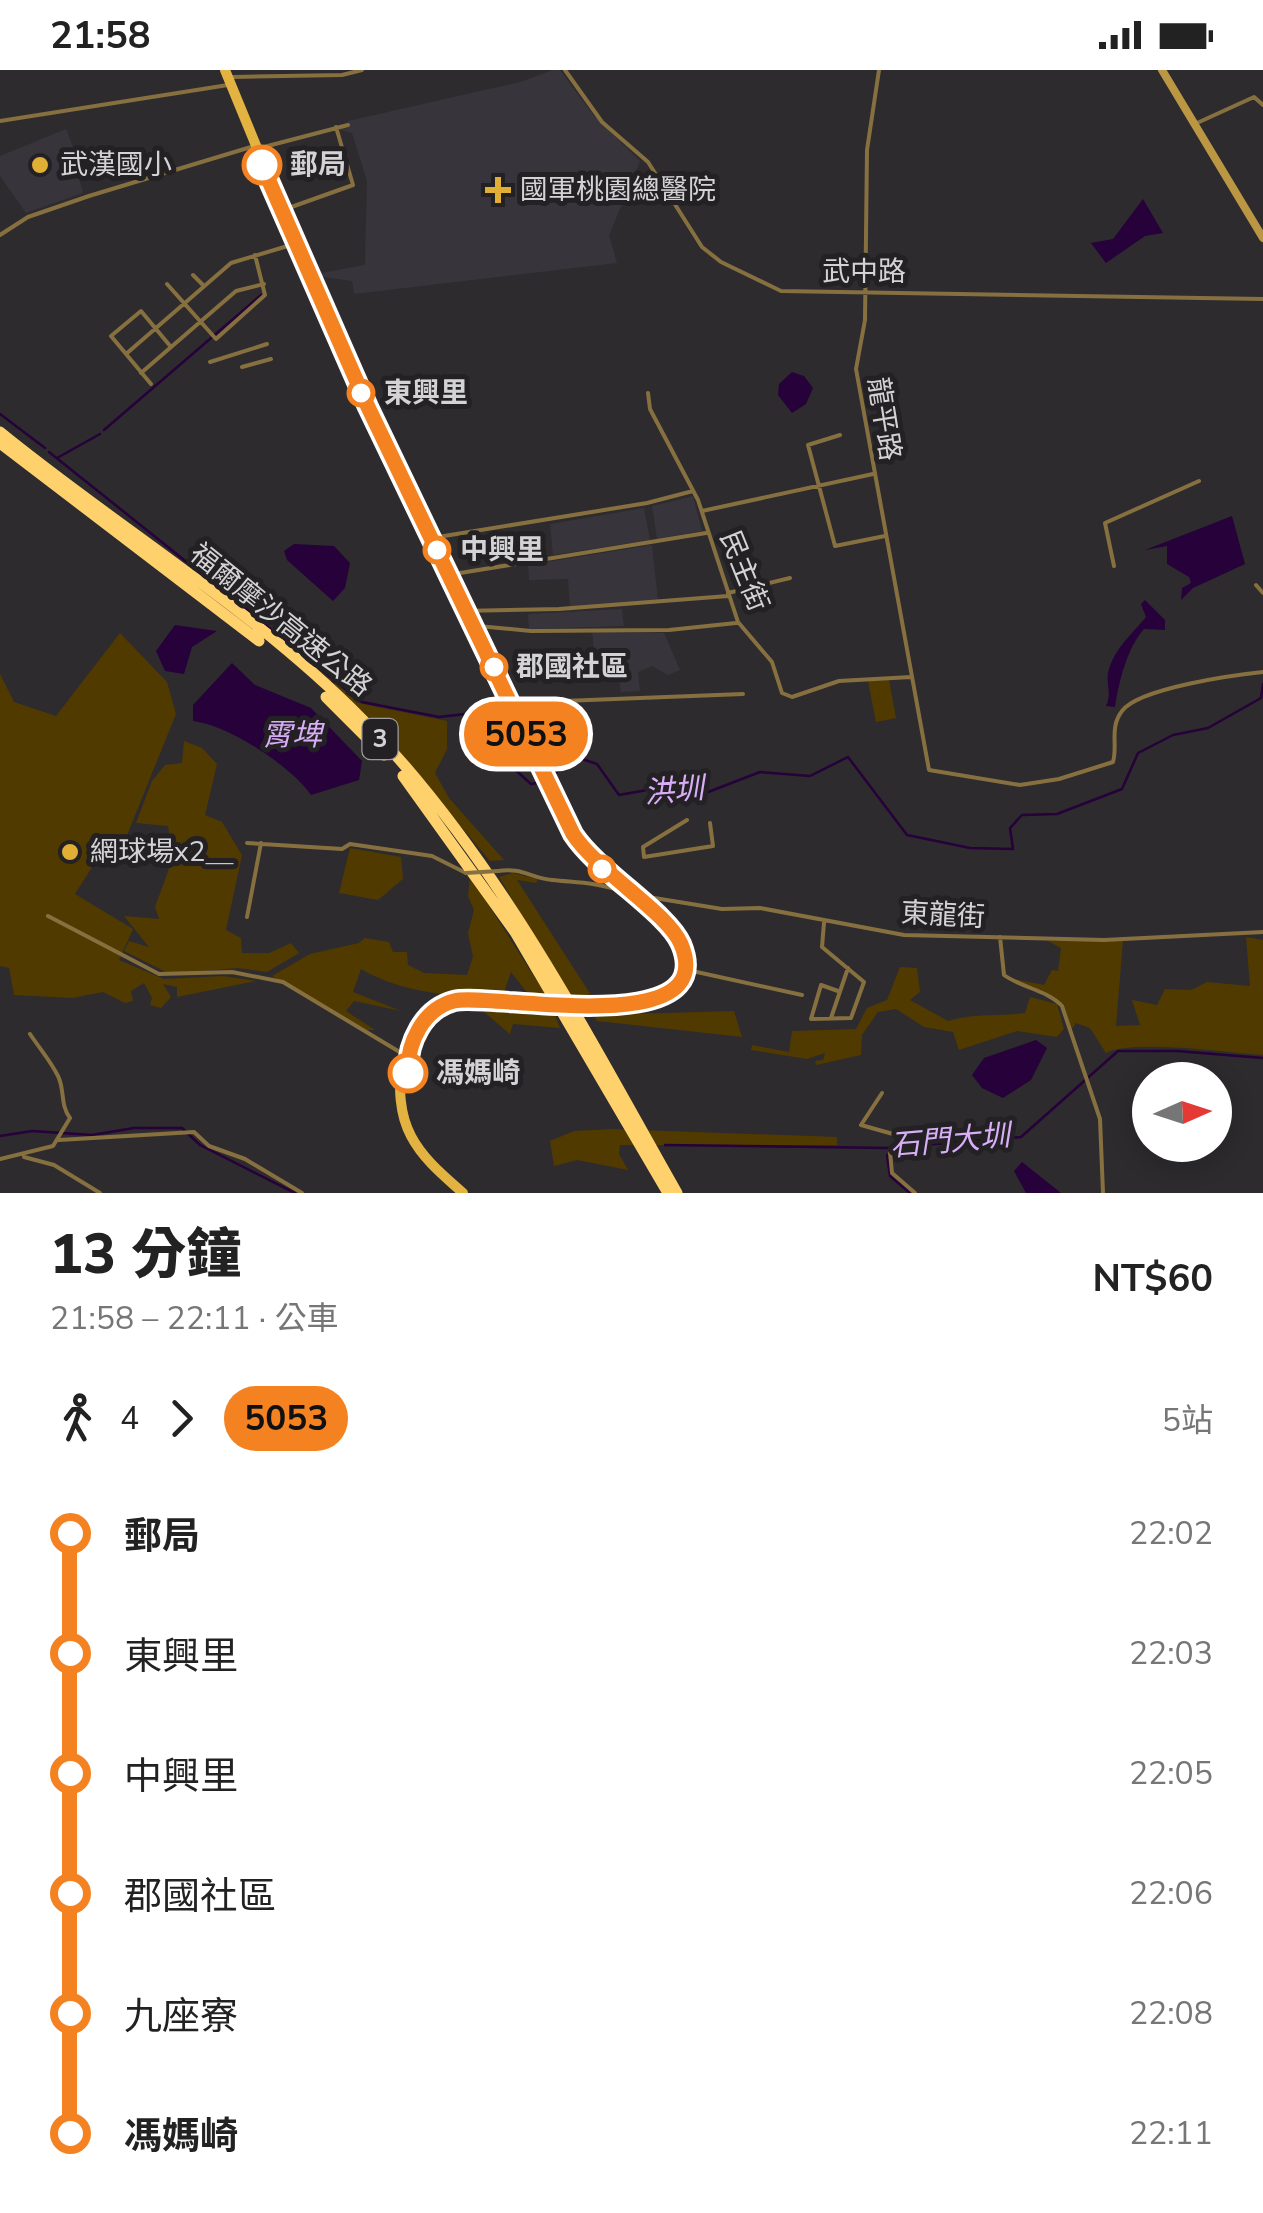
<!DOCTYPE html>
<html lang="zh-TW">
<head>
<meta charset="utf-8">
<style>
	body { margin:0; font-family:"Nunito Sans","Noto Sans TC",sans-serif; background:#f2f2f2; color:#222; height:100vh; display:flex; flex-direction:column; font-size:38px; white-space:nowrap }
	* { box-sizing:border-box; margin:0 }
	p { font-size:32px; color:#767676 }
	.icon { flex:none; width:55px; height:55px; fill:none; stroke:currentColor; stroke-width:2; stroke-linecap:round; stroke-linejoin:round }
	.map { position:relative; height:1123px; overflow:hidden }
	.details { display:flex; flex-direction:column; background:#fff; flex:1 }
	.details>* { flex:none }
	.badge { padding:0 20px; border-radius:32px; font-size:35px; line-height:65px }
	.needle { width:65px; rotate:87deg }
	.buttons { position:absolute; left:1132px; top:992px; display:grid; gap:20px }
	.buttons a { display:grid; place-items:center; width:100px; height:100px; border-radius:50%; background:#fff; box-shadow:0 5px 25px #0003; font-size:50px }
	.map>.badge { position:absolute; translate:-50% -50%; box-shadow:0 0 0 5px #fff }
	.legs { display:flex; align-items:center; gap:15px; height:110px; padding:0 50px; font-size:32px }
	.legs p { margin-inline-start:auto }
	.headline { display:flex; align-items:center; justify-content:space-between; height:170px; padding:0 50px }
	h1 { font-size:55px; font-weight:800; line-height:75px }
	ul { padding:0 50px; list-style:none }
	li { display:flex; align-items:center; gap:35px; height:120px; font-size:38px }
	li i { display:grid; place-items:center; width:15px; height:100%; margin:0 12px; background:currentColor }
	li i::after { content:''; width:25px; height:25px; margin:-12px; border:8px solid; border-radius:50%; background:#fff }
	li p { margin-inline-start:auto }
	li:first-child i { background:linear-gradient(#0000 50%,currentColor 0) }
	li:last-child i { background:linear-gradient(currentColor 50%,#0000 0) }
	.status { display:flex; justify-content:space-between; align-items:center; height:70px; padding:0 50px; background:#fff; direction:ltr }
	.status svg { height:28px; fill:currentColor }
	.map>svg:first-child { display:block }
	.built { fill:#38343c }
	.green { fill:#513a00 }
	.water { fill:#26013a }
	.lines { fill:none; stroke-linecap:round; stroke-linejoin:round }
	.stream { stroke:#26013a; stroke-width:2.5 }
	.street { stroke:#87703f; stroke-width:4 }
	.secondary { stroke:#bb9643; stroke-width:8 }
	.primary { stroke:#e3b342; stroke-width:10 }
	.highway { stroke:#fed16c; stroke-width:11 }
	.street-bridge { stroke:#87703f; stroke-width:4 }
	.primary-bridge { stroke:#e3b342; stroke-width:10 }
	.line-1-casing { stroke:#fff; stroke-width:22 }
	.line-1 { stroke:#f58220; stroke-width:15 }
	.poi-dot { fill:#e1af34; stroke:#232124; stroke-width:4 }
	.stop-1-dot { fill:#fff; stroke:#f58220; stroke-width:5 }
	.labels { text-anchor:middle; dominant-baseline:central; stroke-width:10; stroke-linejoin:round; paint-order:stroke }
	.shield { fill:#232124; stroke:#9e9d9f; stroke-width:2.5 }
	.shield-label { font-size:25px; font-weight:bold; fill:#d3d2d4 }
	.poi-label { font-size:28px; fill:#d3d2d4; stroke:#232124; text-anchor:start }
	.stop-label { font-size:28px; font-weight:bold; fill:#d3d2d4; stroke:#232124; text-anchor:start }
	.street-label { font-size:28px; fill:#d3d2d4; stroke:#232124 }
	.water-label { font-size:30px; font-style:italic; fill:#d8aff6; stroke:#232124 }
</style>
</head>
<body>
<div class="status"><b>21:58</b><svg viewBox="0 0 49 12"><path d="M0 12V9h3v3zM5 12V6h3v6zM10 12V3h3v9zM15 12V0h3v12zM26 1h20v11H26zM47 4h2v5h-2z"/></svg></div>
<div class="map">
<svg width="1263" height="1123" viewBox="0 0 1263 1123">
	<rect width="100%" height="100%" fill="#2d2b2e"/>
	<!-- built -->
	<path class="built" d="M553,0H560L594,46L640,91L609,165L617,193L354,224L352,211L310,205L365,195L367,111L352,63L339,59L348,58V51L520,12Z
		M66,59L84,105L79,108L83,123L26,143L0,106V86Z
		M693,426L702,461L657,469L652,436Z
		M644,438L650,470L553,485L550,454Z
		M652,475L658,531L570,537L568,509L529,510L528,495Z
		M622,539L624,556L529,559L528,544Z
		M592,562L664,563L680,600L668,605L652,596L638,602L640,621L621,622L618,603L597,606Z"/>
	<!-- green -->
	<path class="green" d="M120,563L167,612L176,644L121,780L105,777L75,824L133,859L119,890L164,909L223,906L256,911L177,927V917L163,914L171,927L161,938L150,935L152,928L144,913L131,921L133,931L125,933L103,922L72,928L14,925L9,898L0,896V604L14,632L56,646Z
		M329,608L358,633L447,651V679L435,703L449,728L504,790L490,791L404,689L325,611Z
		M889,610L896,648L876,652L868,611Z
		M184,671L202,678L217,694L205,745L222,752L242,785L226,860L241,868L242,883H269L291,873L299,883L267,902L238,898L170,904L124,881L129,871L149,877L124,846L159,849L155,837L173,788L168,756L136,753L152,711L165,695L182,693Z
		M350,778L401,787L403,809L378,830L339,823Z
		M513,803L538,809L536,813L517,810L591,925L570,927L499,807Z
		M470,806L547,927L532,929L511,902L502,928C455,926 403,924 361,899L353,922L401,941L354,931L346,941L375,960H367L272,906L310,884L359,873L365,868L389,872L393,882H407L408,895L424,903L467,905L473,887L468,863L474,840L468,826Z
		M1246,867L1263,870V985C1228,983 1133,969 1106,983L1090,958L1076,953L1071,960C1062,918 1045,928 1013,909L1044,915L1052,900L1058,901L1061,878L1048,871L1123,870L1116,956L1140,955L1132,930L1157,935L1165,919L1191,920L1207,912L1250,916Z
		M900,897L917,898L920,922L910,930L948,951C976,943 997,947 1025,943L1030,927L1057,934L1064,959L1057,967L1017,961L959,980L953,962L924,957L896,939L878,942L862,965L861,985L816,995L815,991L823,990L825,983L807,989L751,980L752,975L789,982L792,961L856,959L867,938L887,930Z
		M478,937L554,942L560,958L513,954L510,964Z
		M734,941L742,967L597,951L594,945Z
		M612,1059L837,1067V1075H620L619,1084L628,1100L577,1090L554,1096L550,1071L574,1061Z"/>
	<!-- water -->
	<path class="water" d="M1143,129L1163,163L1145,166L1106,193L1091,173L1113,169Z
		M792,302L804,306L813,318L806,334L792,343L778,325L779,314Z
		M1232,446L1245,494L1193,518L1181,530L1182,518L1191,513L1189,507L1167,494V476L1145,480Z
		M294,474L334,476L350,493L345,518L333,531L287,490L284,481Z
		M1145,530L1165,550V560L1144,559C1127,578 1119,611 1115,637L1106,636C1112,623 1106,615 1108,603C1113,580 1132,564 1146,547L1141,534Z
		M175,555L217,561L192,577L184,604L165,601L156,581Z
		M232,593L255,615L311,638L362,691L359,710L311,725C291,696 228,655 193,651V635Z
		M1036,970L1047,978L1031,1010L1003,1028L982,1018L972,1005L984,988Z
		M1022,1092L1061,1123H1026L1014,1101Z"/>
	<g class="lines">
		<!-- stream -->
		<path class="stream" d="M0,344L45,378
			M104,360L261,225
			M49,382L362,632L439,647L482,642L500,686L531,714L542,712
			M57,388L100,364
			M549,708L576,687L597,694L619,725L647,720L703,724L760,702L810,706L848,687L907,765L970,778L1013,779L1010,758L1022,745L1057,744L1122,719L1138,683L1173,665L1208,658L1261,628L1263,614
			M0,1066L32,1061L92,1065L134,1058H182L200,1075L295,1123
			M665,1075L887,1078L1021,1067L1118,981H1177L1263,988
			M887,1085L890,1106L910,1123"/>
		<!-- street -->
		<path class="street" d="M565,0L602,52L648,92L702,177L721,192L781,221L1263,229
			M879,0L867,80L865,250L856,299L929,700L1020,715L1059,709L1113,692C1118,675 1109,658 1122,641C1139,618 1234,605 1263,602
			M233,7L342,5L362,0
			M0,51L228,15
			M1197,53L1254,27L1263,35
			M283,140L353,115L336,57
			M0,165L28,147L89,126L251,77L260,78L348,55
			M193,205L204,216
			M167,214L216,269L265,225L255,185
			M126,284L231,193L291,175
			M210,292L267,274
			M242,297L271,289
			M141,303L236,221L264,214
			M151,314L111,266L141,241L171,277
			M648,323L650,339L698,430L738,552L772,592L782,623L792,627L839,611L911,607
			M840,365L808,375L835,476L885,466
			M702,441L873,404
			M432,468L647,433L693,421
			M1114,496L1105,453L1199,411
			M454,504L706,463
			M1256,515L1263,523
			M728,523L790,508
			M459,541L559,539L728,526
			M467,555L531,561L669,560L736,553
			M512,633L743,624
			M687,750L643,777L644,787L713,776L710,753
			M247,773L342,779L350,774L432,786L466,803
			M498,801C521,797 531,808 552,810C582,813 592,812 623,821
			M642,826L722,839L760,838L904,865L1104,870L1263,862
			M48,846L159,904L232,902L283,912L403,984
			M247,847L261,773
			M824,853L822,877L864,912L851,948L811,949L821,915L838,921
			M1000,867L1004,905C1022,918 1047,920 1062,936L1100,1049L1103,1123
			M683,899L802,925
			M831,948L848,898
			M882,1023L861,1055L893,1064
			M59,1070L194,1062L209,1076L245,1089L302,1123
			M890,1082L892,1103L915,1123
			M24,1087L54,1095L100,1123
			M0,1089L53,1076L70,1048C60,1035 65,1020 58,1006C50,990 40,979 30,964"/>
		<!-- secondary -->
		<path class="secondary" d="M1162,0L1263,168"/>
		<!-- primary -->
		<path class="primary" d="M225,0L326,246L573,764C583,779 595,794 609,806C636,830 701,864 679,909C666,935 634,934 609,934
			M463,1123C444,1106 423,1089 411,1066C389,1025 400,949 446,929C471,918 511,930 538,932"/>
		<!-- highway -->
		<path class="highway" d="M0,362C119,459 255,540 363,650C496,786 584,959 677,1123
			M0,373L259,571
			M326,627L384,685
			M403,706L515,862L668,1123"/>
		<!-- street-bridge -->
		<path class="street-bridge" d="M466,803L498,801"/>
		<!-- primary-bridge -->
		<path class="primary-bridge" d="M538,932L608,930"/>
	</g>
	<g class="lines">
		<defs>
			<path id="line-1" d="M262,95L368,337L573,764C598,802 667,842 681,874C722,972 490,922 454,931C423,939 407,973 408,1003"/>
		</defs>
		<!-- line-1 casing -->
		<use href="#line-1" class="line-1-casing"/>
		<!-- line-1 -->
		<use href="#line-1" class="line-1"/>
	</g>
	<!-- markers -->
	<g class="poi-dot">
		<circle cx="40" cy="95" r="10"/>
		<path d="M493 105h10v10h10v10h-10v10h-10v-10h-10v-10h10z"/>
		<circle cx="70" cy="782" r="10"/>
	</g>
	<g class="stop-1-dot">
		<circle cx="262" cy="95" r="18"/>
		<circle cx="361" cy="323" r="12"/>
		<circle cx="437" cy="480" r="12"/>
		<circle cx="494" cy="597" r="12"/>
		<circle cx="602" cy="799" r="12"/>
		<circle cx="408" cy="1003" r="18"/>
	</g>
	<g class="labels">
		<!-- shield labels -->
		<rect class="shield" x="362.5" y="649" width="35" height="40" rx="8"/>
		<g class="shield-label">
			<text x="380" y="669">3</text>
		</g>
		<!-- poi labels -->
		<g class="poi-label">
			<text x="60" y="95">武漢國小</text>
			<text x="520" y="120">國軍桃園總醫院</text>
			<text x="90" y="782">網球場x2＿</text>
		</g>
		<!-- stop labels -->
		<g class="stop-label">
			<text x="290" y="95">郵局</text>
			<text x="384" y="323">東興里</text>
			<text x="460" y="480">中興里</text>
			<text x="516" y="597">郡國社區</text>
			<text x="436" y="1003">馮媽崎</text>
		</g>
		<!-- street labels -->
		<g class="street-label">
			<text x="864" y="202">武中路</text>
			<text transform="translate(884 349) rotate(81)">龍平路</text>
			<text transform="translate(744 501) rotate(68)">民主街</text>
			<text transform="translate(281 550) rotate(39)">福爾摩沙高速公路</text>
			<text transform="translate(943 845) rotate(3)">東龍街</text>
		</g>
		<!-- water labels -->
		<g class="water-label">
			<text x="292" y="665">霄埤</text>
			<text transform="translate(674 721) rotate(-5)">洪圳</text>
			<text transform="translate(950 1071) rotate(-5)">石門大圳</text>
		</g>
	</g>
</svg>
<div class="buttons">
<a><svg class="needle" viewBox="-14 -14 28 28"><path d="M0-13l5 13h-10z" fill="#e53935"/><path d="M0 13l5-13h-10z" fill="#767676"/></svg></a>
</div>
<b class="badge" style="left:526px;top:664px;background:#f58220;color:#111">5053</b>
</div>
<section class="details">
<div class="headline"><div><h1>13 分鐘</h1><p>21:58 – 22:11 · 公車</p></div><b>NT$60</b></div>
<div class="legs"><svg class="icon" aria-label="walk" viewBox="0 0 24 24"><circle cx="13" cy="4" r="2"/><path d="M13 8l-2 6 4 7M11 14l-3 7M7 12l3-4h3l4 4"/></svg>4<svg class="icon" aria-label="forward" viewBox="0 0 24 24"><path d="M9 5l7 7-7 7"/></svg><b class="badge" style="background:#f58220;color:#111">5053</b><p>5站</p></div>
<ul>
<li><i style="color:#f58220"></i><b>郵局</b><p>22:02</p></li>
<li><i style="color:#f58220"></i><span>東興里</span><p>22:03</p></li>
<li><i style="color:#f58220"></i><span>中興里</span><p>22:05</p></li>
<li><i style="color:#f58220"></i><span>郡國社區</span><p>22:06</p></li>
<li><i style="color:#f58220"></i><span>九座寮</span><p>22:08</p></li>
<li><i style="color:#f58220"></i><b>馮媽崎</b><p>22:11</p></li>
</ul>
</section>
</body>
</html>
